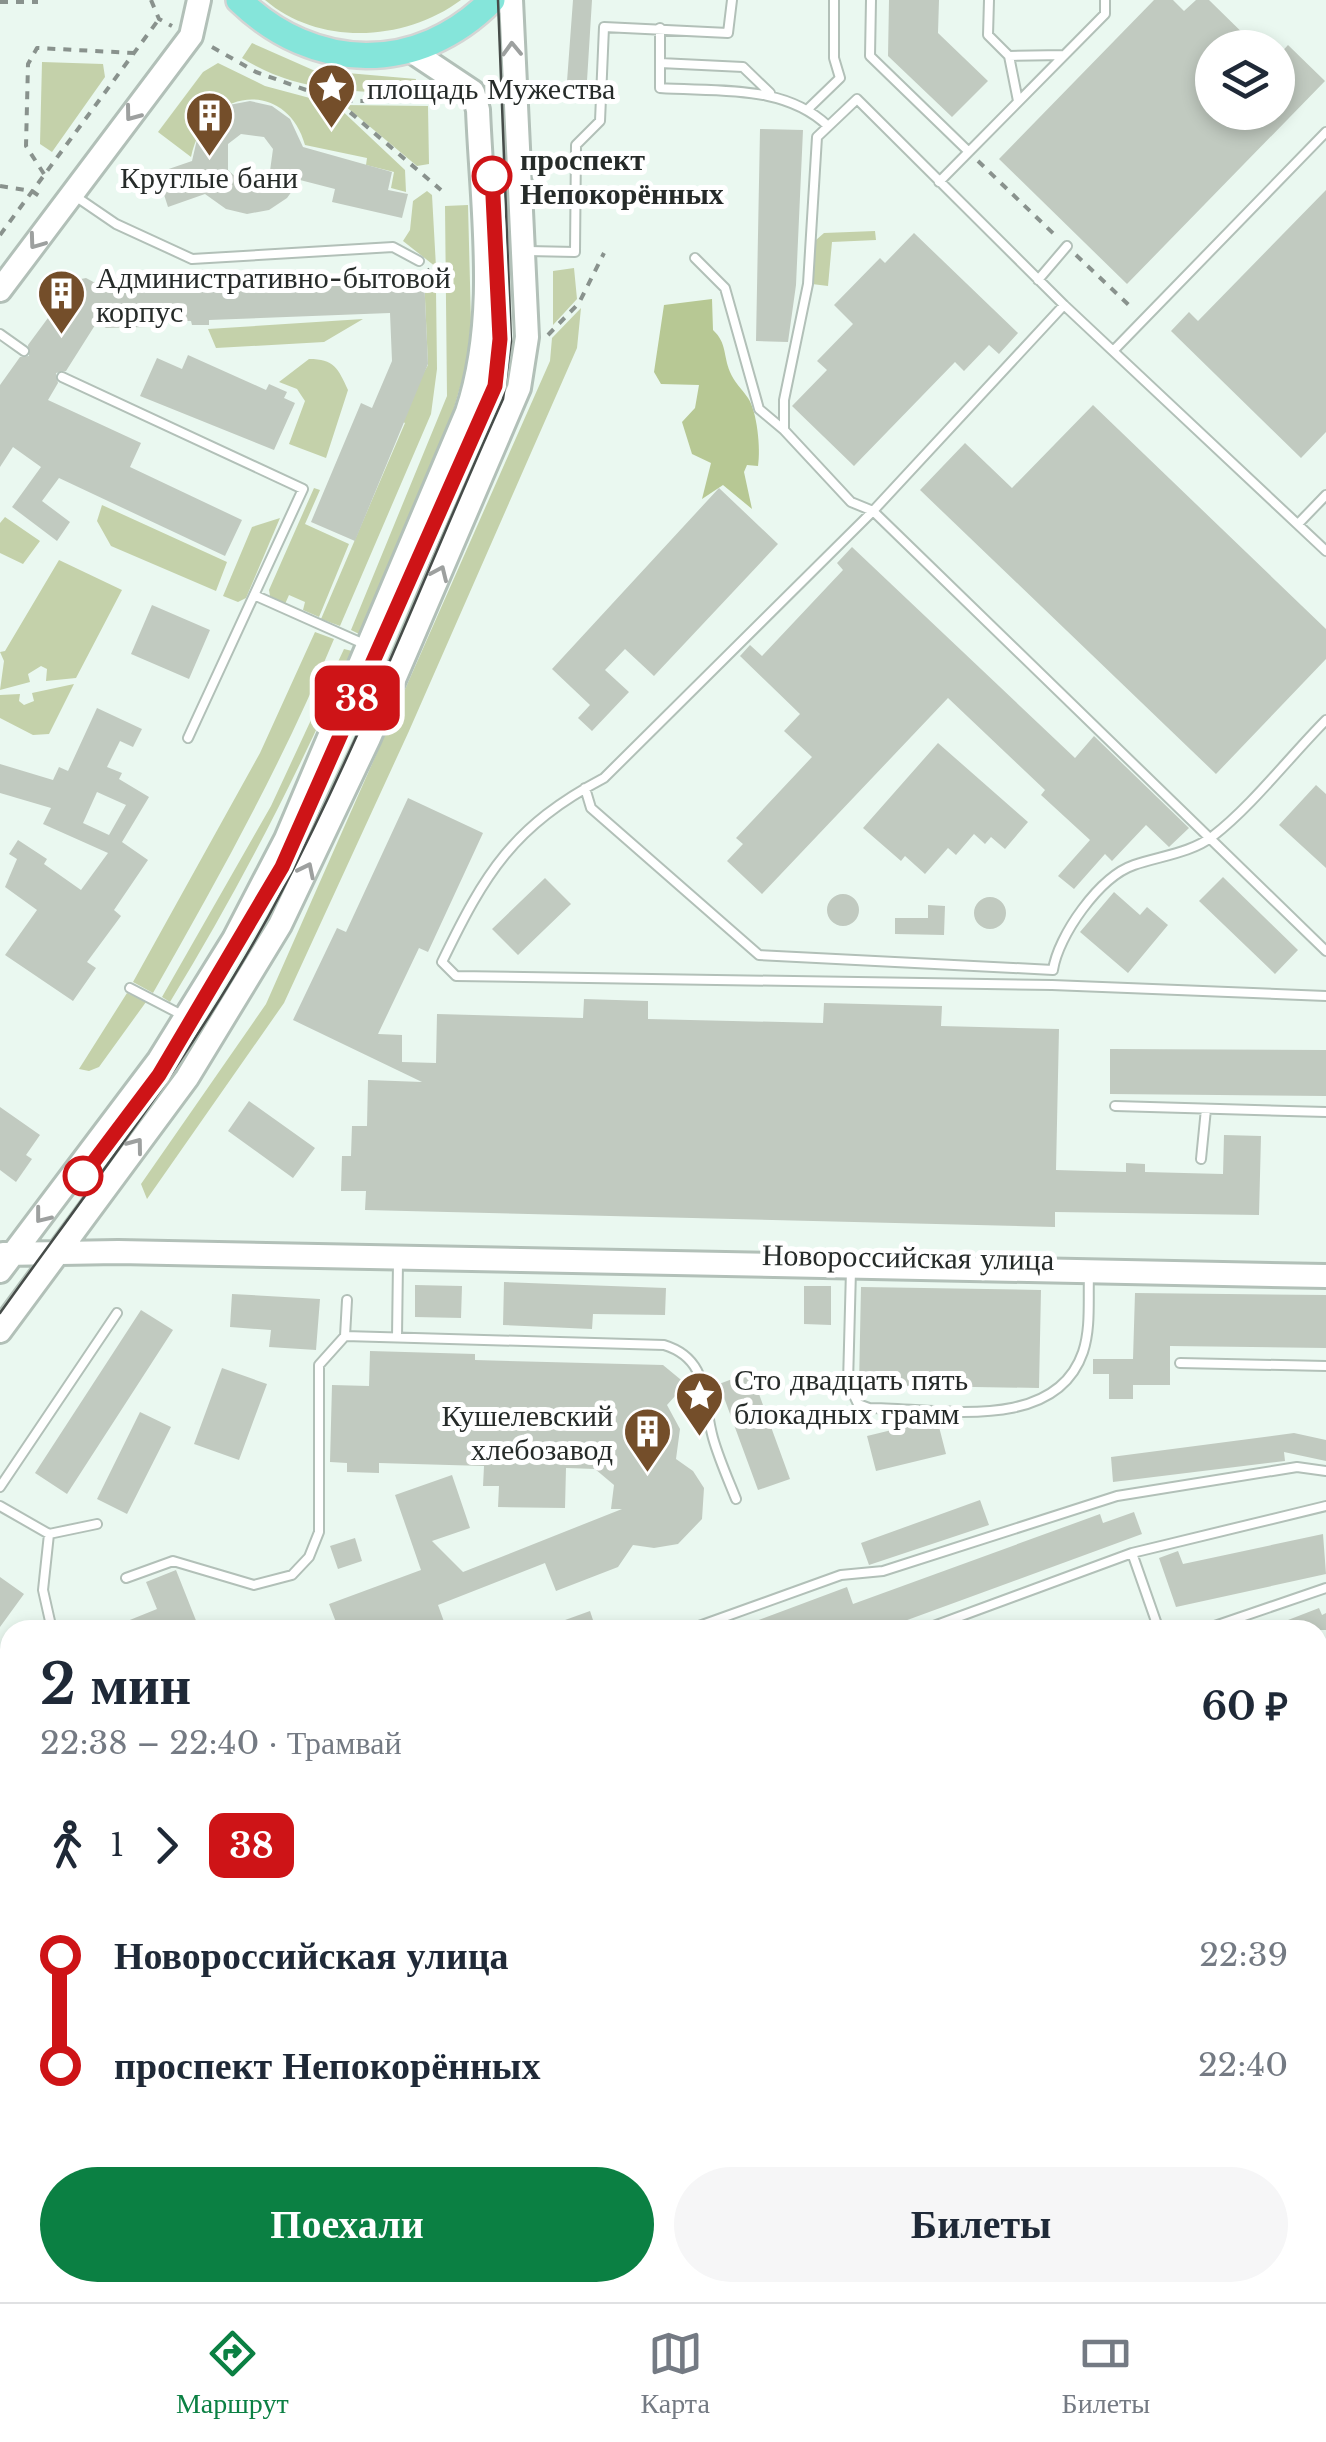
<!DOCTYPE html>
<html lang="ru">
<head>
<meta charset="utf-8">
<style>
	body { margin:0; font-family:"Libre Baskerville",serif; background:#f6f6f7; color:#1f2937; height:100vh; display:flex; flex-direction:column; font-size:38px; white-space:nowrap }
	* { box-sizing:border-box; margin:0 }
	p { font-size:32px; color:#747a83 }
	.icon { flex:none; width:55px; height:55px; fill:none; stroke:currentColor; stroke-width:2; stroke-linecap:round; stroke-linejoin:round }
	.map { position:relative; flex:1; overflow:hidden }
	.details { position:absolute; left:0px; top:1620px; width:1328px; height:682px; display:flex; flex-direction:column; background:#fff; border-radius:30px 30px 0 0; box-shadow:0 5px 15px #0003 }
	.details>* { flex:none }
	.badge { padding:0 20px; border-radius:15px; font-size:35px; line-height:65px }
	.tools { position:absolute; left:1195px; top:30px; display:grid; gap:20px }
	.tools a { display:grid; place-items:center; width:100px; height:100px; border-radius:50%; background:#fff; box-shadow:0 5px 15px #0003; font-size:50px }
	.map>.badge { position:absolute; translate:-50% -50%; box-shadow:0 0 0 5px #fff }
	.legs { display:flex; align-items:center; gap:15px; height:110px; padding:0 40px; font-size:32px }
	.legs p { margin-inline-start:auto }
	.summary { display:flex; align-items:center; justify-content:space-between; height:170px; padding:0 40px }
	h1 { font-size:55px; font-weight:700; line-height:75px }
	.button { display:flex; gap:20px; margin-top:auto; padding:20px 40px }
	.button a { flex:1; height:115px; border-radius:60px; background:#0b8043; color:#fff; font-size:40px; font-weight:700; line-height:115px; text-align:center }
	.button a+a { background:#f6f6f7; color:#1f2937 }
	ul { padding:0 40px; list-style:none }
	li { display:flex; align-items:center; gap:35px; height:110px; font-size:38px }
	li i { display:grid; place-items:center; width:15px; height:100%; margin:0 12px; background:currentColor }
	li i::after { content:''; width:25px; height:25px; margin:-12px; border:8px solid; border-radius:50%; background:#fff }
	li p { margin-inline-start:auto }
	li:first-child i { background:linear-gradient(#0000 50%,currentColor 0) }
	li:last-child i { background:linear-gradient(currentColor 50%,#0000 0) }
	.menu { display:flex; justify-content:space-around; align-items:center; height:140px; border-top:2px solid #e0e1e3; background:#fff; font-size:28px; color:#747a83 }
	.menu a { display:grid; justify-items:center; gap:5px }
	.menu .selected { color:#0b8043 }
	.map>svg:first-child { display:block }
	.green { fill:#c4d1aa }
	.forest { fill:#b7c894 }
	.building { fill:#c1cac0; fill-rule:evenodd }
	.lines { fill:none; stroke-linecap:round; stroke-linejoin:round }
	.lane-casing { stroke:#b2c0b8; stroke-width:12 }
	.secondary-casing { stroke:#b2c0b8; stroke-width:28 }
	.primary-casing { stroke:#d4d5d4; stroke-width:30 }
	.path { stroke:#89928d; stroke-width:4; stroke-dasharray:8 8; stroke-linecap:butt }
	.lane { stroke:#fff; stroke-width:8 }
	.secondary { stroke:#fff; stroke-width:22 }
	.primary { stroke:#85e5da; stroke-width:25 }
	.tram { stroke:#464c49; stroke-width:2.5 }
	.rail-casing { stroke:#464c49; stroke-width:9 }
	.rail { stroke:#fff; stroke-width:5; stroke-dasharray:15; stroke-linecap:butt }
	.oneway { stroke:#9da09f }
	.line-1-casing { stroke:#fff; stroke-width:22 }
	.line-1 { stroke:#ce1417; stroke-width:15 }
	.stop-1-dot { fill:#fff; stroke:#ce1417; stroke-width:5 }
	.labels { text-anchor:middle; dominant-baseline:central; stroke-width:10; stroke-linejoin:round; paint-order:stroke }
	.poi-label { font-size:30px; fill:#262b29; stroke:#fff; text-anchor:start }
	.stop-label { font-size:30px; font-weight:bold; fill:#262b29; stroke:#fff; text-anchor:start }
	.street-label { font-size:30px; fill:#262b29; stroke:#fff }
</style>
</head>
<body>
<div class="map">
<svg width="1326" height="2302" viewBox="0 0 1326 2302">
	<rect width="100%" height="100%" fill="#eaf8f0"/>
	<!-- green -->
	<path class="green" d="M265,0H461C406,41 320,47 265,0Z
		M252,43L313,70L416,79L414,93C352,92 296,92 242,58Z
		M42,62L103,64L105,77L52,152L40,144Z
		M218,63L265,86L336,105L405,170L406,192L391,188L394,172L366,165L367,158L305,145C287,79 206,86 191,157L158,132L203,72Z
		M344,105L428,106L429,164L417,166Z
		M427,191L432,195L436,267L403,241L410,230L413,201Z
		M468,205L471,322L466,367L451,418L359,634L351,630L447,396L445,206Z
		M875,231L876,240L832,242L828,286L812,284L816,240L824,233Z
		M574,268L577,299L553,325V271Z
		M424,276L436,290L437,369L431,414L340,626L321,619L405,423L397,419L428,365Z
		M581,308L577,348L409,731L284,1003L147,1199L141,1184L266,1004L550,361L552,338Z
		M363,319L324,342L216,348L208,329Z
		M309,359C334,359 338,368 348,390L326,458L289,444L305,401L297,389L279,382Z
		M314,488L320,490L305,524L349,544L319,617L303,610L305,602L289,595L285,604L270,596L269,590Z
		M102,505L227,562L216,591L111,546L97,521Z
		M5,517L40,541L23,564L0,553V523Z
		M280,518L246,598L238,602L223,596L252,527Z
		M59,560L122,590L76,678L46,681L47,669L41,666L28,674L30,682L0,690L4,661L0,652L5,651Z
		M315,632L334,639C283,762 219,877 153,993L133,982L260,753Z
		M344,649L352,651C299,772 239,889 170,1002L162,997L271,806Z
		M74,684L49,734L33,735L0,718V695L20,694L19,701L24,705L34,701L32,693Z
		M127,993L146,1002L99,1067L89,1071L79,1069Z"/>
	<!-- forest -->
	<path class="forest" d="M712,299L713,330C727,343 723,355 730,372C734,382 742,389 748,398C757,411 761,449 758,466L747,465L744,472L752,509L723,485L702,499L711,463L692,454L682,422L695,408L699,385L661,384L654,372L664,305Z"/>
	<!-- building -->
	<path class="building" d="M573,0H592L586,97L566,95Z
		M889,0H939L938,33L988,81L952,117L888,56Z
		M1154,0H1173L1184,11L1196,0H1209L1258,48H1212V112H1278V56L1288,45L1325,81L1127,284L999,159Z
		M250,101L272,106L290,119L303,147L392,172L388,190L408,194L402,218L332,202L335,189L300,180L287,198L269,210L247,214L226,209L205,194L168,207L157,173L192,161L198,135L210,117L229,105ZM241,134L264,137L273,149L270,171L258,182L240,181L228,170V144Z
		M760,129L803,130L796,285L788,342L756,341Z
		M1326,190V432L1301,458L1171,331L1189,312L1198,321Z
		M914,233L1018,333L999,354L989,345L964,371L955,362L854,466L792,406L827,370L817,361L853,324L834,305L880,258L885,263Z
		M424,276L428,364L355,541L311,522L361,403L372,408L392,361L390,313L209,320V325H192L191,321H173L178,311L148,327L106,328L97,322L66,371L56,373L58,383L48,400L141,443L130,467L242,520L225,556L59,478L42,501L70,522L57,541L12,507L41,467L13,447L0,467V385L20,357L29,356L28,345L76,280L86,278L116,294L121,287Z
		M188,355L266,390L269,384L287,392L284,398L295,403L274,450L140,396L157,358L182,369Z
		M1093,405L1326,629V659L1216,774L920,490L965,443L1012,488Z
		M719,488L778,544L654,676L625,649L605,670L629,692L592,731L578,718L590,705L552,669Z
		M852,547L1075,758L1094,736L1189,828L1169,847L1146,825L1112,861L1105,854L1074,889L1058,876L1090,840L1041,795L1045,790L948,698L762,894L727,861L743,844L736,838L812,757L784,731L800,714L740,656L750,645L762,656L843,570L837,563Z
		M152,605L210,630L189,679L131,654Z
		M97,708L142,729L133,747L120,741L107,767L122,773L119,779L149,797L122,842L148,860L114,910L121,916L87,962L96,968L73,1001L5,955L37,910L5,887L17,859L9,854L18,840L47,859L44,864L81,890L108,853L43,824L51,808L0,793V764L53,780L59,767L68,771ZM97,792L126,805L109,835L83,823Z
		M938,743L1028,822L1005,849L991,837L985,844L974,834L956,855L948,848L925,874L905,856L901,861L863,828Z
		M1316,785L1326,794V868L1279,825Z
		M408,798L483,833L428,952L419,948L378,1034L402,1035V1062L436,1063L437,1014L583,1018L584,999L648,1001V1019L823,1023L824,1003L942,1006L941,1026L1059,1029L1056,1170L1126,1172V1163L1145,1164V1172L1223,1174L1224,1135L1261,1136L1259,1215L1055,1212V1227L365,1210L366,1191H341L342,1156H351L352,1126H367L368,1080L422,1082L293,1020L337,928L346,932Z
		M1223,877L1298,950L1275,974L1199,901Z
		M545,878L571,904L518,955L492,929Z
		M1114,892L1140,915L1147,907L1168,925L1128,973L1080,932Z
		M827 910a16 16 0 1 1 32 0a16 16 0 1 1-32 0Z
		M974 913a16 16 0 1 1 32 0a16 16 0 1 1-32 0Z
		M928,905L945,906L944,935L895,934V918H928Z
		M1110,1049L1326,1050V1096L1110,1094Z
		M249,1101L315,1148L293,1178L228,1131Z
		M0,1107L40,1135L26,1155L32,1159L16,1182L0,1170Z
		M504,1282L666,1288L665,1315L593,1314L592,1329L503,1325Z
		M415,1285L462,1286L461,1318L415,1317Z
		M804,1286H831V1325L804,1324Z
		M861,1287L1041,1290L1039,1388L859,1385Z
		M1135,1293L1326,1295V1348L1170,1346V1385H1133V1399H1109V1374H1093V1359H1133Z
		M232,1294L320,1299L316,1350L269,1347L271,1330L230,1327Z
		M141,1310L173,1330L67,1494L35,1473Z
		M370,1351L475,1354V1360L663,1365L686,1384L667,1405L680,1429L676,1459L693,1471L704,1488L702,1519L678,1544L654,1548L633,1545L618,1567L556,1591L545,1563L438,1605L447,1630H339L329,1604L421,1570L395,1495L452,1475L470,1528L432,1541L463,1572L622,1509H611L614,1485L595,1469L566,1468L565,1508L498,1507L499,1486H483L484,1466L379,1463V1473L347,1472V1463L330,1462L332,1385L369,1386Z
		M222,1368L267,1384L239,1460L194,1444Z
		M751,1372L790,1479L758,1490L719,1384Z
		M140,1412L171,1427L127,1514L97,1499Z
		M937,1419L946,1454L876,1471L867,1436Z
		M1294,1433L1326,1440V1461L1284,1452L1285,1461L1113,1482L1111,1457Z
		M980,1500L989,1525L869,1565L861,1543Z
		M1134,1512L1142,1534L880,1630H732L847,1587L853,1604L1100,1514L1103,1523Z
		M1323,1534L1326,1574L1176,1607L1159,1558L1178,1551L1183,1564Z
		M355,1538L362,1561L338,1569L330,1546Z
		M176,1570L197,1623L181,1630H105L157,1609L146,1582Z
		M0,1577L24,1594L0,1627Z
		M1319,1608L1322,1615L1326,1613V1630H1262Z
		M590,1611L595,1626L544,1630L543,1628Z"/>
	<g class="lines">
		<defs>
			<path id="lane" d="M871,0L870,56L968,151
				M989,0L988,35L1009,56L1018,101
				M660,28V88C718,92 784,84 828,126
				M1009,56L1064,55
				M660,63L743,67L770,93
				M809,108L840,78L834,58V0
				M939,182L1105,14V0
				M75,196L116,224L192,259L393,247L419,261
				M528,251L575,252L576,145L600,121L604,27L728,33L732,0
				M695,258L725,288L759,409L784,430
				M1038,280L1067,246
				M1064,305L873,511L604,778C513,826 485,873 442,962L456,976L1052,985L1326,996
				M0,334L24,351
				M1114,350L1326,132
				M62,377L303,489L188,738
				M1298,524L1326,495
				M1326,551L1064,305L857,99L817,137L808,284L784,400V430L851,502L873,511L1326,951
				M254,595L364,644
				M585,788L591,808L759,955L1053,970
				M1053,970C1058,936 1099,877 1134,865C1160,856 1191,853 1213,836C1252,806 1291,755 1326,720
				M130,988L184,1016
				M1115,1106L1326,1112
				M1201,1159L1206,1109
				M851,1270L848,1383L858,1404L869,1408C938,1408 1055,1434 1083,1352C1091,1328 1088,1300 1089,1275
				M345,1336L347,1300
				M397,1337L398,1262
				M1180,1363L1326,1366
				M0,1487L117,1313
				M0,1506L49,1534L97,1524
				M49,1534L43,1590L52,1630
				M1132,1553L1159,1630
				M126,1578L173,1561L254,1585L292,1575L309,1557L319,1532V1365L345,1336L664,1345C710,1359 702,1399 713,1438C719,1459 728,1479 736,1499
				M688,1630L841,1575L883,1571L1117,1496L1297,1467L1326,1471
				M923,1630L1132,1553L1326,1506
				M1203,1630L1326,1588
				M0,1714L10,1710
				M0,1823L10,1819
				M0,1880L10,1877
				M0,1961L10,1957
				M0,2039L10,2036
				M1318,2196L1326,2192
				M0,2201L10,2197
				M1170,2292L1175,2302
				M1207,2292L1212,2302
				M904,2302L926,2292
				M1048,2302L1050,2292"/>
			<path id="secondary" d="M0,290L191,36L199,0
				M3,1254L118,1252L1326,1276
				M0,1271L159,1060L234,939L286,839L467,412C499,316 482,210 478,110L473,92L413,52
				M0,1331L187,1078L280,925L369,738L519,388L527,337L511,0"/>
			<path id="primary" d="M239,0C314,73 418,75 492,0"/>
		</defs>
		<!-- lane casing -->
		<use href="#lane" class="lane-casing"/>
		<!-- secondary casing -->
		<use href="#secondary" class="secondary-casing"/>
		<!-- primary casing -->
		<use href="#primary" class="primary-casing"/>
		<!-- path -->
		<path class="path" d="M151,0L159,19L172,26
			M0,2H38
			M212,47L256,72L337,101H440
			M338,102L441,190
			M978,161L1058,238
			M44,174L26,146L28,64L37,48L134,53
			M0,186L32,191L42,198
			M0,235L159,19
			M1076,255L1134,310
			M427,269L440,285
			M548,335L579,303L604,253"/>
		<!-- lane -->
		<use href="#lane" class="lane"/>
		<!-- secondary -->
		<use href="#secondary" class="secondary"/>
		<!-- primary -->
		<use href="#primary" class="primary"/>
		<!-- tram -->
		<path class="tram" d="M0,1313C99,1175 203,1042 282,891C365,732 429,563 503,399L511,341L498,0"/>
		<defs>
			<path id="rail" d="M1318,1790L1326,1787
				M0,2069L10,2066
				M1318,2072L1326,2067
				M0,2125L10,2122
				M0,2158L10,2154
				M0,2287L10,2283
				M36,2302L60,2292"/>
		</defs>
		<!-- rail casing -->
		<use href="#rail" class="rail-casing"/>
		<!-- rail -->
		<use href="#rail" class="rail"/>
	</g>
	<!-- one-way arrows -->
	<defs><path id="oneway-chevron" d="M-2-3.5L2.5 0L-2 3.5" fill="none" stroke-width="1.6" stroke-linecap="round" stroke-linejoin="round" transform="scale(2.5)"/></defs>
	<g class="oneway">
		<use href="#oneway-chevron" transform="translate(512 49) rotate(-92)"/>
		<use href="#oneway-chevron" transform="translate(132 114) rotate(127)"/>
		<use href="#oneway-chevron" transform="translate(36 242) rotate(126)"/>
		<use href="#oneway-chevron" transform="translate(440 573) rotate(-66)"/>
		<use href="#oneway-chevron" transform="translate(307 870) rotate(-64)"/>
		<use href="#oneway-chevron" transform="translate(136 1145) rotate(-53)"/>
		<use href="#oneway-chevron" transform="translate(42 1216) rotate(128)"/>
	</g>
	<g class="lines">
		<defs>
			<path id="line-1" d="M83,1176L159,1075L282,867L495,386L500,339L492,176"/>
		</defs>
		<!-- line-1 casing -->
		<use href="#line-1" class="line-1-casing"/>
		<!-- line-1 -->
		<use href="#line-1" class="line-1"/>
	</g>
	<!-- icons -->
	<defs>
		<symbol id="sight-pin" viewBox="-11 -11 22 30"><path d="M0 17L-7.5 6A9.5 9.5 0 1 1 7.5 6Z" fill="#744e2a" stroke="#fff"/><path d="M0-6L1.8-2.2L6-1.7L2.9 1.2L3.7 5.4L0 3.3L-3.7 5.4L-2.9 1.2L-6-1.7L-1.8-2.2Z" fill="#fff"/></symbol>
		<symbol id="building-pin" viewBox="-11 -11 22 30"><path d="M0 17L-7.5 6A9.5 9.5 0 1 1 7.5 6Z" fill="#744e2a" stroke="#fff"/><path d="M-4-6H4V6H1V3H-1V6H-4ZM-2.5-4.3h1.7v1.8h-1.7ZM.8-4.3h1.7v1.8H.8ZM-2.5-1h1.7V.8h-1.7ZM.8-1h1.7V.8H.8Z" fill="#fff"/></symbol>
	</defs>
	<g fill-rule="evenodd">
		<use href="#sight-pin" x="304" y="60" width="55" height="75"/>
		<use href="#building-pin" x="182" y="88" width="55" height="75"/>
		<use href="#building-pin" x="34" y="266" width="55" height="75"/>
		<use href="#sight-pin" x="672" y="1368" width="55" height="75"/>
		<use href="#building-pin" x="620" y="1404" width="55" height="75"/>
	</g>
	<!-- markers -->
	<g class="stop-1-dot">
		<circle cx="492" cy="176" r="18"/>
		<circle cx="83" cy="1176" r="18"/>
	</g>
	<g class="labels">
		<!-- poi labels -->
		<g class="poi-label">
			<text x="367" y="88">площадь Мужества</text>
			<text x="209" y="177" text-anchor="middle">Круглые бани</text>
			<text x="96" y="277">Административно-бытовой<tspan x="96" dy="34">корпус</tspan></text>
			<text x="734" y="1379">Сто двадцать пять<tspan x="734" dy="34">блокадных грамм</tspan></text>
			<text x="613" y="1415" text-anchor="end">Кушелевский<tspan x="613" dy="34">хлебозавод</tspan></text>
		</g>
		<!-- stop labels -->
		<g class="stop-label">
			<text x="520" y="159">проспект<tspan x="520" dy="34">Непокорённых</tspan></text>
		</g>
		<!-- street labels -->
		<g class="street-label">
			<text transform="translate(908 1257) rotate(1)">Новороссийская улица</text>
		</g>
	</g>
</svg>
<div class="tools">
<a><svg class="icon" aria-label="layers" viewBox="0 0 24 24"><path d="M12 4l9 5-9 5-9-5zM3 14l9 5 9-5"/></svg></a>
</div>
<b class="badge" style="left:357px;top:698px;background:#ce1417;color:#fff">38</b>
<section class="details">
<div class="summary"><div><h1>2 мин</h1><p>22:38 – 22:40 · Трамвай</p></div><b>60 ₽</b></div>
<div class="legs"><svg class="icon" aria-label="walk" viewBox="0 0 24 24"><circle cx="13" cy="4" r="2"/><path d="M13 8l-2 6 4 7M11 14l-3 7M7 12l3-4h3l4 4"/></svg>1<svg class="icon" aria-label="forward" viewBox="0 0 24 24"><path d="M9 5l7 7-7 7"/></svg><b class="badge" style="background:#ce1417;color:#fff">38</b></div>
<ul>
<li><i style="color:#ce1417"></i><b>Новороссийская улица</b><p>22:39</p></li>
<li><i style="color:#ce1417"></i><b>проспект Непокорённых</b><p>22:40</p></li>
</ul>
<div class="button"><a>Поехали</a><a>Билеты</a></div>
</section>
</div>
<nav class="menu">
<a class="selected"><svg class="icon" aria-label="directions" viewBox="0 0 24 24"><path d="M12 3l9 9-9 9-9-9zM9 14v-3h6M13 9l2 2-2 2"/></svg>Маршрут</a>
<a><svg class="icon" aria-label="map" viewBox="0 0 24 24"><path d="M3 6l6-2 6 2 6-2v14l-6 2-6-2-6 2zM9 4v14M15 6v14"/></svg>Карта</a>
<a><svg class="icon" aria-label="tickets" viewBox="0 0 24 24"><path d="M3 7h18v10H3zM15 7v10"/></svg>Билеты</a>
</nav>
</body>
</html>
